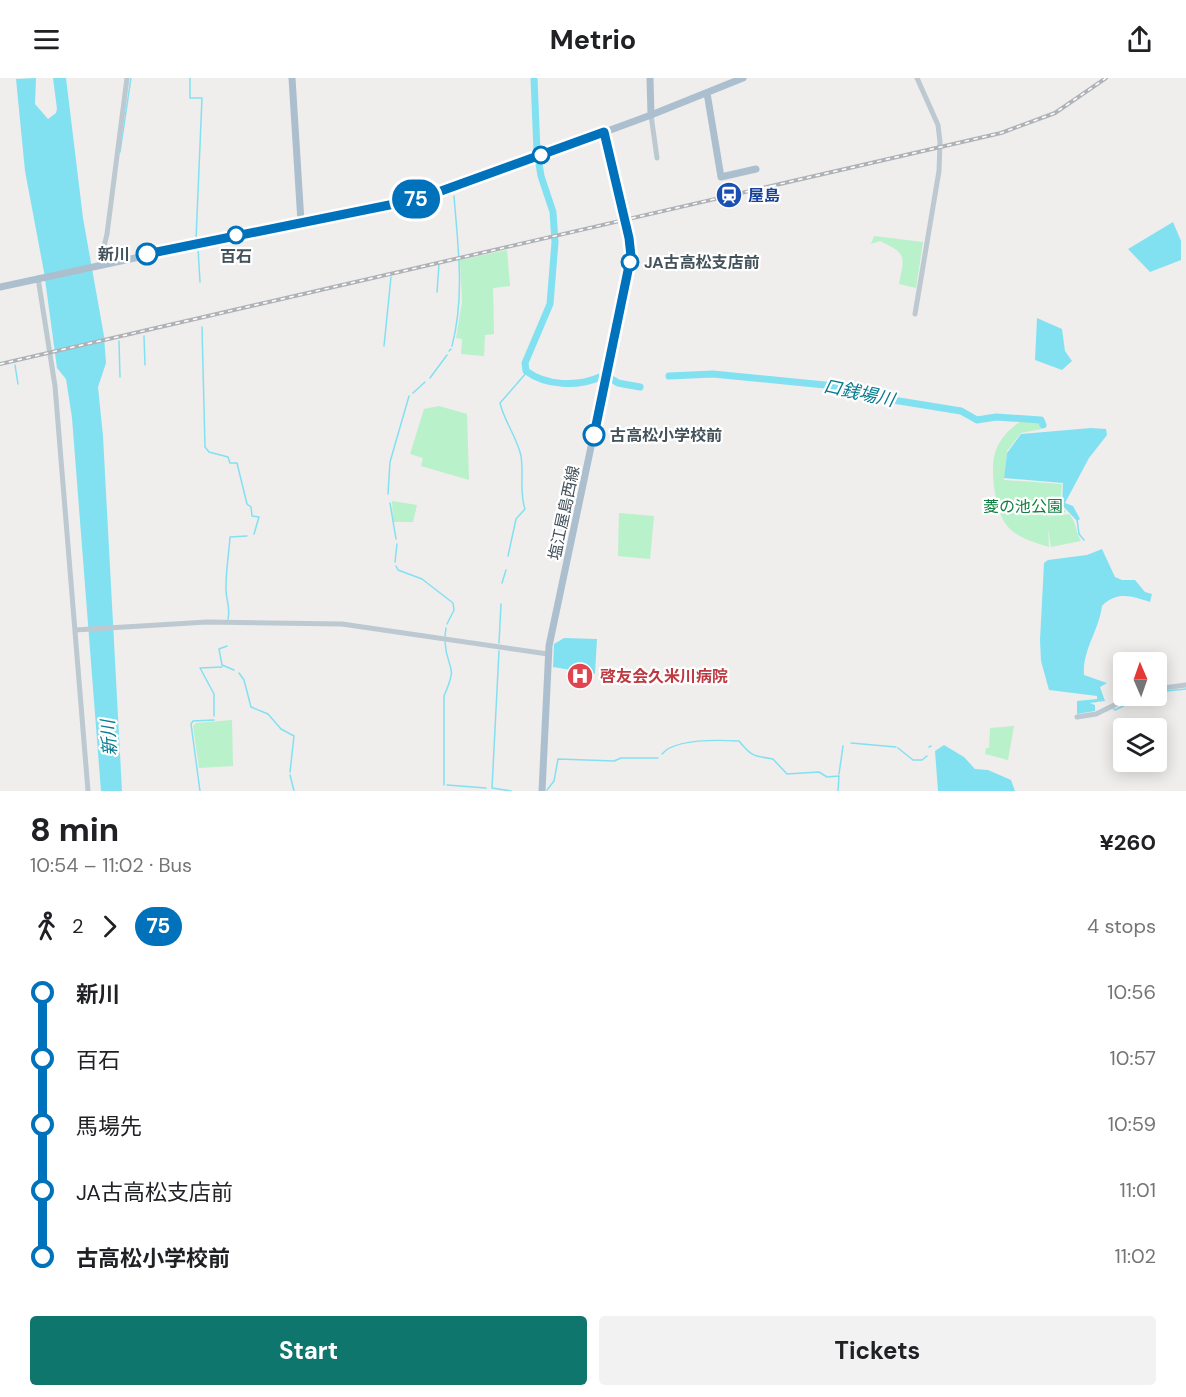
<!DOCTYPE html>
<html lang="en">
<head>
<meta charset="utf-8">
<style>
	body { margin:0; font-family:"DM Sans","Noto Sans JP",sans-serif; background:#f2f2f2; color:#202124; height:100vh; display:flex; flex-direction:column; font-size:22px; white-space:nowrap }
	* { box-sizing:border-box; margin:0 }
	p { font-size:20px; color:#757577 }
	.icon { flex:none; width:33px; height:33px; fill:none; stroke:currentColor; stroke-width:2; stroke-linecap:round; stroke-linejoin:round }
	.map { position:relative; height:713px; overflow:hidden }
	.sheet { display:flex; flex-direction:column; background:#fff; flex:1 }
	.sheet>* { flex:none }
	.badge { padding:0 12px; border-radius:20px; font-size:21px; line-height:39px }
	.needle { width:39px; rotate:358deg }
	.tools { position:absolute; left:1113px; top:574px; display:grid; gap:12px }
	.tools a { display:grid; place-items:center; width:54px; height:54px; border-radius:6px; background:#fff; box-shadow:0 3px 15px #0003; font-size:30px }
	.map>.badge { position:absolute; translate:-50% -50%; box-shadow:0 0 0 3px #fff }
	.legs { display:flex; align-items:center; gap:9px; height:66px; padding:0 30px; font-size:20px }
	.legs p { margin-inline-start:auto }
	.overview { display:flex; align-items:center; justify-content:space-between; height:102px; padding:0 30px }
	h1 { font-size:33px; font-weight:700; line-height:45px }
	.button { display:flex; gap:12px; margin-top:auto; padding:12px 30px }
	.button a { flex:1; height:69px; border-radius:6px; background:#0f766e; color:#fff; font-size:24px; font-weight:700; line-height:69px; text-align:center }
	.button a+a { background:#f2f2f2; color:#202124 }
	ul { padding:0 30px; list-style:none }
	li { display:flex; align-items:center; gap:21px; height:66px; font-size:22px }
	li i { display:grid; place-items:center; width:9px; height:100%; margin:0 8px; background:currentColor }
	li i::after { content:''; width:15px; height:15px; margin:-8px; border:4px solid; border-radius:50%; background:#fff }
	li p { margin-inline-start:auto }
	li:first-child i { background:linear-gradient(#0000 50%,currentColor 0) }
	li:last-child i { background:linear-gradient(currentColor 50%,#0000 0) }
	header { display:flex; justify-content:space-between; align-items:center; height:78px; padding:0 30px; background:#fff; font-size:27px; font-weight:700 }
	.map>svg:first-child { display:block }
	.green { fill:#b8f1ca }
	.water { fill:#82e1f1 }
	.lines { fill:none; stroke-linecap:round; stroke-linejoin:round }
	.stream { stroke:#82e1f1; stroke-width:1.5 }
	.river { stroke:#82e1f1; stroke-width:7 }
	.minor { stroke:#bcc9d1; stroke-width:5 }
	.major { stroke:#abbfce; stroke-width:7 }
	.rail-casing { stroke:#afb3b8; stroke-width:4 }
	.rail { stroke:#fff; stroke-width:1.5; stroke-dasharray:4.5; stroke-linecap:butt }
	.line-1-casing { stroke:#fff; stroke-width:14 }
	.line-1 { stroke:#0072bc; stroke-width:9 }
	.stop-1-dot { fill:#fff; stroke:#0072bc; stroke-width:3 }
	.labels { text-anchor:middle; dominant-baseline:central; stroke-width:4.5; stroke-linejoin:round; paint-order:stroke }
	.transit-label { font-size:16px; font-weight:bold; fill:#164399; stroke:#fff; text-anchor:start }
	.stop-label { font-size:16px; font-weight:bold; fill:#44525c; stroke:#fff; text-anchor:start }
	.park-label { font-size:16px; fill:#118141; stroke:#fff }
	.street-label { font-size:16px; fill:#44525c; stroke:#fff }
	.health-label { font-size:16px; font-weight:bold; fill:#be3a42; stroke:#fff; text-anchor:start }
	.water-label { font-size:18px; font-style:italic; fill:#067c90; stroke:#fff }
</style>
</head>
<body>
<header><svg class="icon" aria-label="menu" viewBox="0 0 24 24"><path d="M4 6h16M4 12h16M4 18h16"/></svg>Metrio<svg class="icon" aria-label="share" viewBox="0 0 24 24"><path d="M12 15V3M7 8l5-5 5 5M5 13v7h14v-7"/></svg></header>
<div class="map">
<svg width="1186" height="713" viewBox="0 0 1186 713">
	<rect width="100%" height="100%" fill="#f0eded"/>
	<!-- green -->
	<path class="green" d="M874,158L923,164L916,210L899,206C904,179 908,176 880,163L871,166Z
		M507,172L510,208L493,210L494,256L485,257L484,278L461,276L462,261L456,260L462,224L460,182Z
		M439,328L467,336L469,402L421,388L423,380L410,376L424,331Z
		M1023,342L1041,343L1042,351L1021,355L1007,373L1004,402L1062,406L1060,426L1066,434L1046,439L1069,436C1077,445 1075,453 1081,463L1051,469L1048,451L1049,469C1034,464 1014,459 1005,445C995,430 989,389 996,372C1001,359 1011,349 1023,342Z
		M392,423L417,427L413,444H393Z
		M619,435L654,438L650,481L618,478Z
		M232,642L233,688L199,690L193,648L196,645Z
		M1014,648L1008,682L985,676L986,670H989L990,650Z"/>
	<!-- water -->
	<path class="water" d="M36,0L35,26L48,41L56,35L57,31L53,0H66L83,140L104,258L106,285L98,309L103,358L122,713H101L72,340L66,301L57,290L44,194L25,93L16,1Z
		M1173,144L1181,163V182L1150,194L1128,171Z
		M1037,240L1062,251L1065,273L1072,283L1062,292L1035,282Z
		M1091,350L1106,351L1107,357L1089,380L1065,425L1073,428L1080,441L1077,443L1062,427L1063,405L1004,400L1007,375L1021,356Z
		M1102,471L1115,499L1122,502H1135L1145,514L1152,516L1150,524C1131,518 1117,513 1102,528C1099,552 1082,573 1084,597L1107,605L1100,609L1105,623L1090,625L1095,627V633L1077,636V623L1097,621V618L1049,612L1041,583L1040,562L1044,485L1048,482L1087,477Z
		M564,560L597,561L595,596L553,589L554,566Z
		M944,667L964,679L975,691L988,692L1011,702L1015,713H938L935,673Z"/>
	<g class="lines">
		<!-- stream -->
		<path class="stream" d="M190,0V20H202L196,161
			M120,74L131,0
			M198,170L200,204
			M437,214L439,186
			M202,249L205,369L209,374L228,379L230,385H237L247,426L251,429L252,438L259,439L254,456
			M144,258L145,287
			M119,263L120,299
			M384,268L391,199
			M452,268C465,218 458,169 454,118
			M449,273L451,271
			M15,287L18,306
			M430,300L447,277
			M413,315L425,304
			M388,416L390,384L409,318
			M390,425L396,461
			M1077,441L1079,456L1084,462
			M508,478L516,441L525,431C519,413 524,396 521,378C517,359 504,343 500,325L527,294
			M395,484L397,466
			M396,488L398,492L422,501L453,525L454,532L447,546
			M502,505L506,492
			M228,541C231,529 225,520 226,508C226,491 229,475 230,459L247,458
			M445,558L446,550
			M499,565L501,526
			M227,568L219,571L222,587L234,592
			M499,573L492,710L511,713
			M239,595L244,602L251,629L268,636L281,651L294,658L290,694
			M1156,614L1186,611
			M1113,630L1115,632L1144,618
			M214,638V616L200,590L222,589
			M851,665L896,669
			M929,669L931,668
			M898,670L913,682H922L927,678
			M662,676C675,660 721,662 739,663C751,678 753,678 773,681L787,696L819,694L827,699L839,698L838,713
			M839,696L843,668
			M290,697L294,713
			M444,707V618C459,584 447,594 445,564
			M447,707L486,710
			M547,712L554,703L558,681L614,683L621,680H658
			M200,713L191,646L193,643L214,642"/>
		<!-- river -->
		<path class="river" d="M534,0L537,73L541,98L553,134L555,164L550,226L525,285L526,293C546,308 578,309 600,299
			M669,298L713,296L835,308
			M610,300L618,305L640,309
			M862,317L961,333L977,342L996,339L1041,342L1043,347"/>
		<!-- minor -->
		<path class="minor" d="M651,37L657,80
			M100,186L107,156L127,0
			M38,200L55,308L88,713
			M915,236L939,93L940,64L938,47L917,0
			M75,552L207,544L342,546L548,576
			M1156,611L1186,607
			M1077,639L1096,636L1133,618"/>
		<!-- major -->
		<path class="major" d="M292,0L301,144
			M650,0L651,37
			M707,15L721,99L756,91
			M0,209L442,114L651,37L743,0
			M542,713L549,568L630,184L629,160L604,54"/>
		<defs>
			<path id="rail" d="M0,286L1001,55L1055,35L1106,0"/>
		</defs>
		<!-- rail casing -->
		<use href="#rail" class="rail-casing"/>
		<!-- rail -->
		<use href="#rail" class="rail"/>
	</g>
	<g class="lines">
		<defs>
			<path id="line-1" d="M147,176L419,121L604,54L629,160L631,178L594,357"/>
		</defs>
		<!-- line-1 casing -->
		<use href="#line-1" class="line-1-casing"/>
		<!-- line-1 -->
		<use href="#line-1" class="line-1"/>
	</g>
	<!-- icons -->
	<defs>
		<symbol id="station-disc" viewBox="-11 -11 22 22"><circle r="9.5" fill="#1a4fb4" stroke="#fff"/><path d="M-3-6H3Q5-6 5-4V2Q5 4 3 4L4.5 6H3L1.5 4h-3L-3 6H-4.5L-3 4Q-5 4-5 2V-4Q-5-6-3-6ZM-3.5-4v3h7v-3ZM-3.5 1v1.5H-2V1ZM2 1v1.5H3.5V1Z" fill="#fff"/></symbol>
		<symbol id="hospital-disc" viewBox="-11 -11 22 22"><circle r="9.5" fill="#e0444e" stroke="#fff"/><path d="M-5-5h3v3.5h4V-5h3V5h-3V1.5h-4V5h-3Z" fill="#fff"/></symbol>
	</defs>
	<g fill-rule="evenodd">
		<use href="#station-disc" x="714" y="102" width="30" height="30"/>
		<use href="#hospital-disc" x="565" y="583" width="30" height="30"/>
	</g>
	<!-- markers -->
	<g class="stop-1-dot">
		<circle cx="541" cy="77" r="8"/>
		<circle cx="236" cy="157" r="8"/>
		<circle cx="147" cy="176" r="10"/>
		<circle cx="630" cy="184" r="8"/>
		<circle cx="594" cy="357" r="10"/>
	</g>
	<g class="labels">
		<!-- transit labels -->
		<g class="transit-label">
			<text x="748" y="117">屋島</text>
		</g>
		<!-- stop labels -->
		<g class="stop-label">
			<text x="130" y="176" text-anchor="end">新川</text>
			<text x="236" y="178" text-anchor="middle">百石</text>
			<text x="644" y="184">JA古高松支店前</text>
			<text x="610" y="357">古高松小学校前</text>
		</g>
		<!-- park labels -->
		<g class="park-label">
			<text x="1023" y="428">菱の池公園</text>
		</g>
		<!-- street labels -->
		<g class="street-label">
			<text transform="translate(564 435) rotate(-78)">塩江屋島西線</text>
		</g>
		<!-- health labels -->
		<g class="health-label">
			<text x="600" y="598">啓友会久米川病院</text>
		</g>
		<!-- water labels -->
		<g class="water-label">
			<text transform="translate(859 315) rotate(12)">口銭場川</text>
			<text transform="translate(109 660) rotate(-94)">新川</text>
		</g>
	</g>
</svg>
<div class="tools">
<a><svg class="needle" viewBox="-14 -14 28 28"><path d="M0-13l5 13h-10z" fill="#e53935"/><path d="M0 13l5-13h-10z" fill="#757577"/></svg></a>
<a><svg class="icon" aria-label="layers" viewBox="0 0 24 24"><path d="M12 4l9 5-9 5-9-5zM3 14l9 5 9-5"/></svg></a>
</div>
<b class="badge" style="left:416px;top:121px;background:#0072bc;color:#fff">75</b>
</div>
<section class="sheet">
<div class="overview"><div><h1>8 min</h1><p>10:54 – 11:02 · Bus</p></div><b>¥260</b></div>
<div class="legs"><svg class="icon" aria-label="walk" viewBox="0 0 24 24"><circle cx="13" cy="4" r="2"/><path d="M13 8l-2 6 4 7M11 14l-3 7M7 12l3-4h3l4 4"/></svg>2<svg class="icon" aria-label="forward" viewBox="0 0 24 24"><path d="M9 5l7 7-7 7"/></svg><b class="badge" style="background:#0072bc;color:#fff">75</b><p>4 stops</p></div>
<ul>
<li><i style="color:#0072bc"></i><b>新川</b><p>10:56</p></li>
<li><i style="color:#0072bc"></i><span>百石</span><p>10:57</p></li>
<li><i style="color:#0072bc"></i><span>馬場先</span><p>10:59</p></li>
<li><i style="color:#0072bc"></i><span>JA古高松支店前</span><p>11:01</p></li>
<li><i style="color:#0072bc"></i><b>古高松小学校前</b><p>11:02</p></li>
</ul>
<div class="button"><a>Start</a><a>Tickets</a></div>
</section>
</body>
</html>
